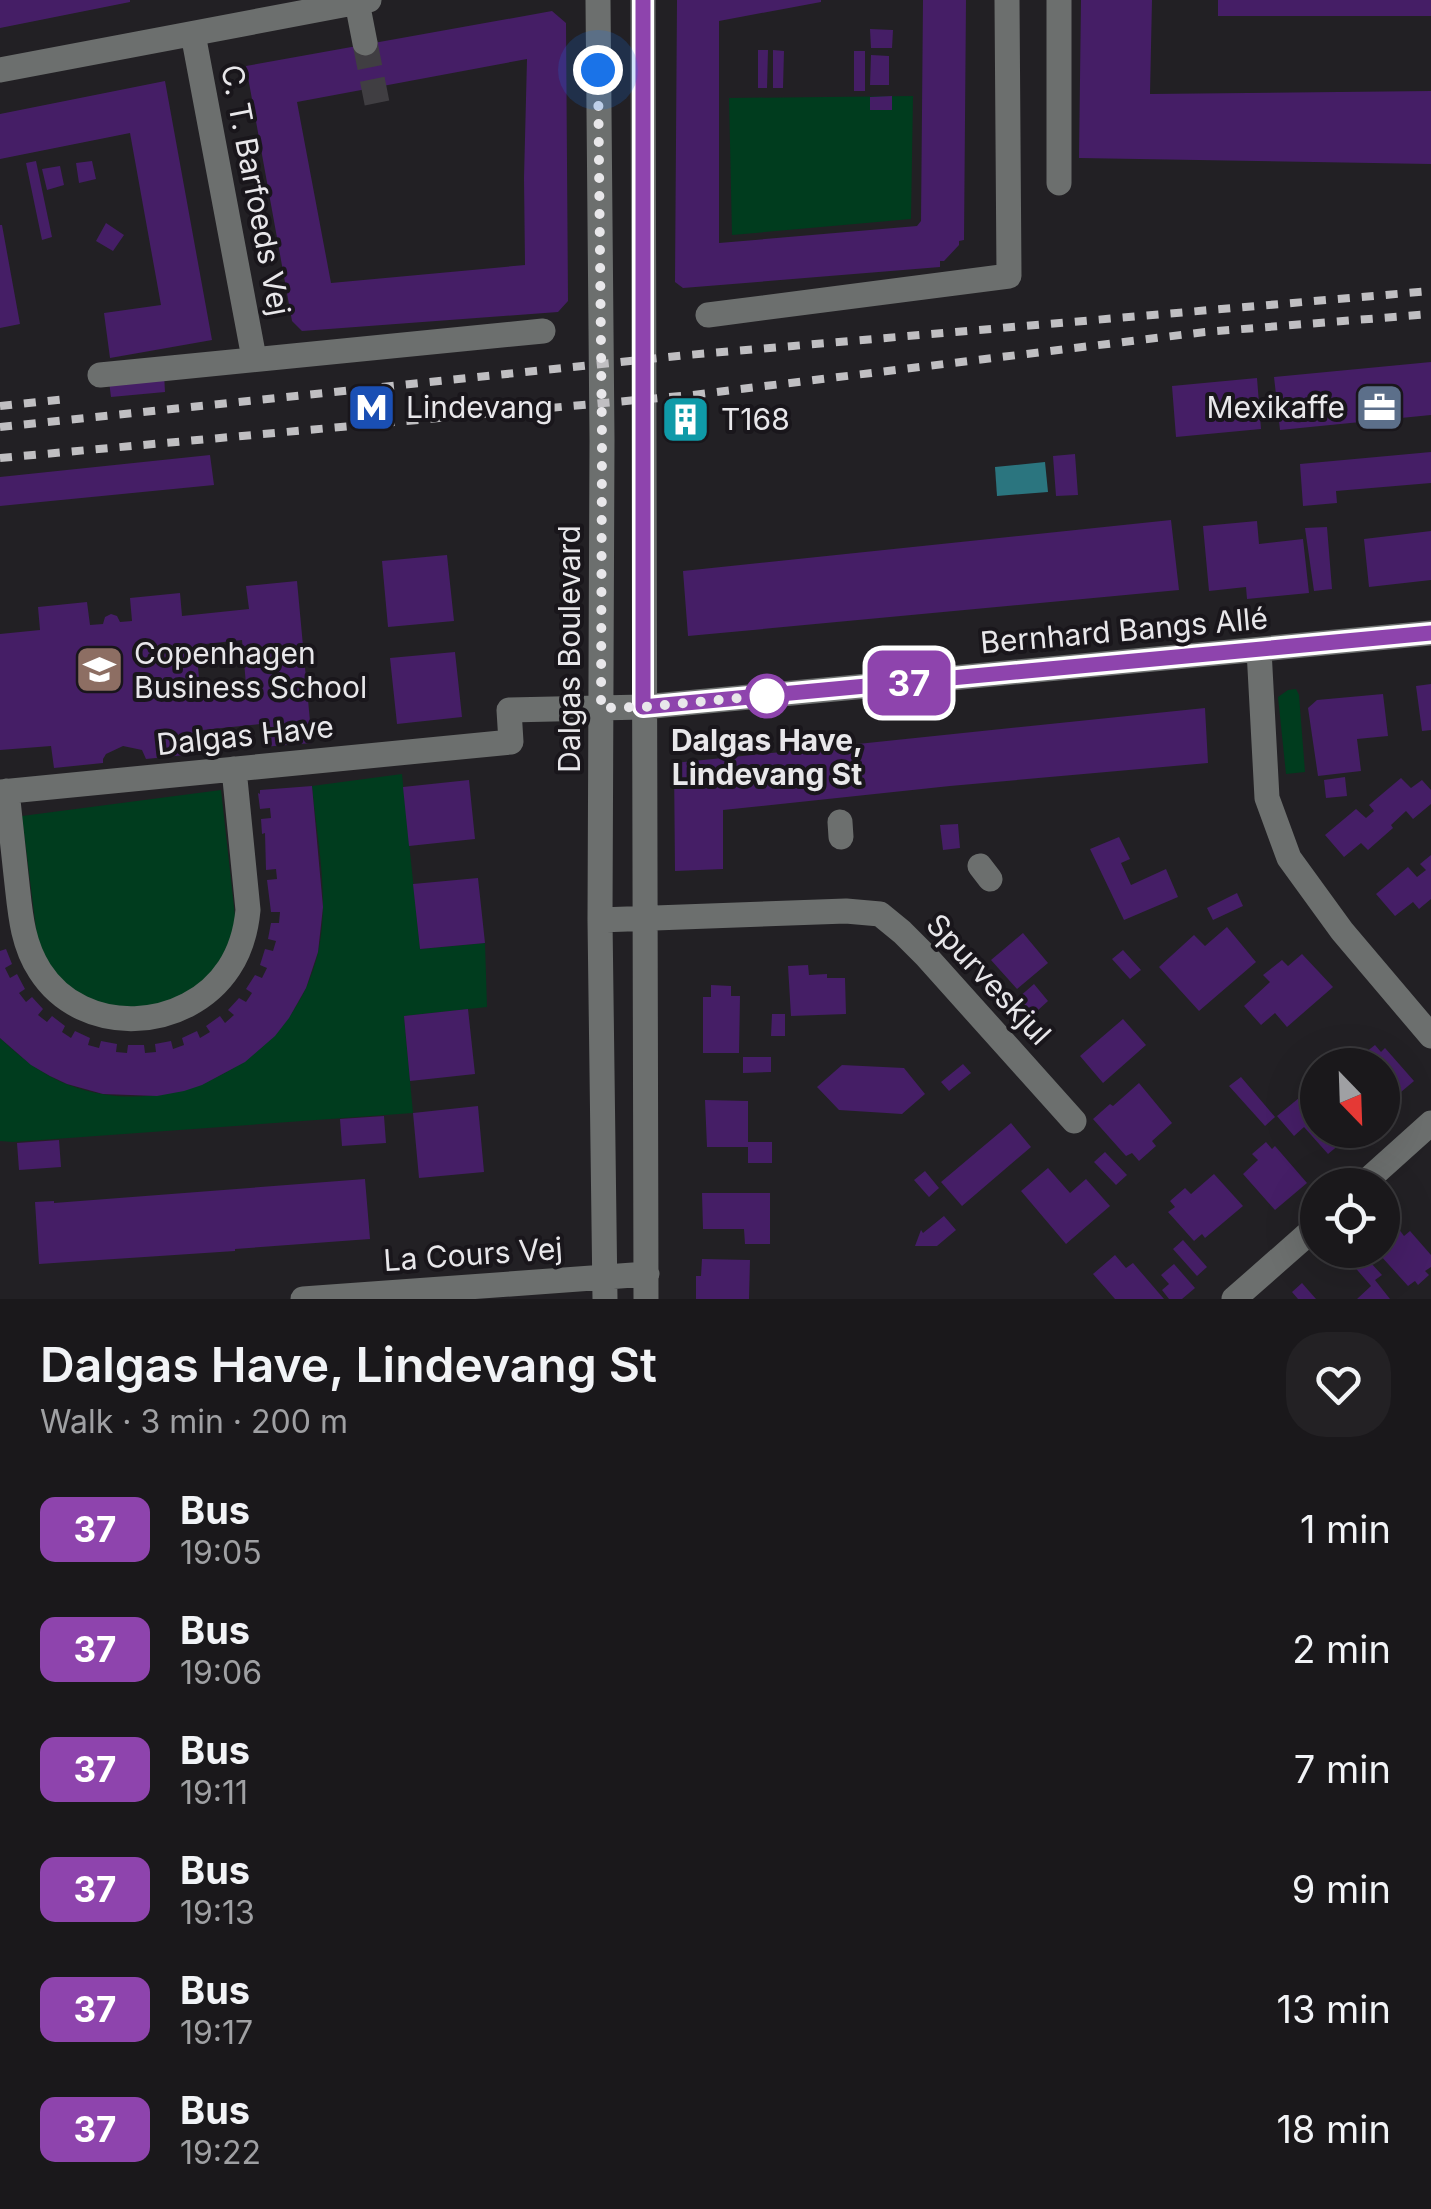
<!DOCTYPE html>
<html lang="en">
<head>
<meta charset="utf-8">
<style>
	body { margin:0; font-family:Inter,sans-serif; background:#232124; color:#f1f3f6; height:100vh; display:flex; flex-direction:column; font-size:38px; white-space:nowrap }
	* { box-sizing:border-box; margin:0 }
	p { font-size:32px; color:#9fa0a3 }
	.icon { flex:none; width:55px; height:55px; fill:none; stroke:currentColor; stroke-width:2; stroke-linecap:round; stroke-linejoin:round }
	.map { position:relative; height:1299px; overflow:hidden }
	.drawer { display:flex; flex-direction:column; background:#1a181b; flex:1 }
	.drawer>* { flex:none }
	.badge { padding:0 20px; border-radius:15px; font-size:35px; line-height:65px }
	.needle { width:65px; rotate:157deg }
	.buttons { position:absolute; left:1300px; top:1048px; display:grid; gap:20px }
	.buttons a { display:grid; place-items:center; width:100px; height:100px; border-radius:50%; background:#1a181b; box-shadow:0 10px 40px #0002,0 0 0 2px #38373a; font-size:50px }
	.you { position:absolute; width:50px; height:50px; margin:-25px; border:8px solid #fff; border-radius:50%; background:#1a73e8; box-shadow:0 0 0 15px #1a73e833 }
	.map>.badge { position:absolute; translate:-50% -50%; box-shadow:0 0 0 5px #fff }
	.round { display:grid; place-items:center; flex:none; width:105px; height:105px; border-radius:40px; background:#232124 }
	.overview { display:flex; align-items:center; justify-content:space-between; height:170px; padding:0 40px }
	h1 { font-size:48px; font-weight:600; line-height:75px }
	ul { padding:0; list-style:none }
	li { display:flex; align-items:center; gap:30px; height:120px; padding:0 40px }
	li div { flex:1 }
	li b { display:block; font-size:38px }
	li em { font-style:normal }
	li .badge { min-width:110px; font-weight:700; text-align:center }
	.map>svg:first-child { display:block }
	.green { fill:#003c1e }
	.water { fill:#2b757f }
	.building { fill:#451e66; fill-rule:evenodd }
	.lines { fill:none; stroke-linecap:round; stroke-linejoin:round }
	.minor-tunnel { stroke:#403e42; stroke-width:25; stroke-dasharray:25 12; stroke-linecap:butt }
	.minor { stroke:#6c6f6e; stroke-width:25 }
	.rail { stroke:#c0bfc2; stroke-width:8; stroke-dasharray:12 12; stroke-linecap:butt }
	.line-casing { stroke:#fff; stroke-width:22 }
	.line { stroke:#8e44ad; stroke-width:15 }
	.walk { stroke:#e8e7ea; stroke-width:10; stroke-dasharray:0 18 }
	.stop-dot { fill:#fff; stroke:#8e44ad; stroke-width:5 }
	.labels { text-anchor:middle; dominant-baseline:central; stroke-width:8; stroke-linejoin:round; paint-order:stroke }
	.street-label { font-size:30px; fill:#e8e7ea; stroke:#19161b }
	.poi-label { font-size:30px; fill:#e8e7ea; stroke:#19161b; text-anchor:start }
	.stop-label { font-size:30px; font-weight:bold; fill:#e8e7ea; stroke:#19161b }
</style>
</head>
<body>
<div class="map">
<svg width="1431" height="1299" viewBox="0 0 1431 1299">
	<rect width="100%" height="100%" fill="#222024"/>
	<!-- green -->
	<path class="green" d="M913,96L911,219L732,235L729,98Z
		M1296,689L1299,695L1305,772L1286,774L1278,697L1288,690Z
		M402,774L420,949L485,943L487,1007L404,1016L413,1113L13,1142L0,1141V1038C20,1057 42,1075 69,1085C172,1124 294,1061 318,952C330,899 317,840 312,786Z
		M221,790L235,916L233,935L226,953L205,983L156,1010L89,1003L52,972L37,937L22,816Z"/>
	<!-- water -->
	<path class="water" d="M1045,462L1048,492L997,496L995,467Z"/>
	<!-- building -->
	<path class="building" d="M0,0H130V2L0,28Z
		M677,0H821V2L719,21V243L917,226L921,221L923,0H966L964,240L959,241V245L944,261H940V267L683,288L675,282Z
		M1081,0H1152L1150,94L1431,91V164L1079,158Z
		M1218,0H1431V16H1218Z
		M552,11L566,23L568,301L558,312L302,331L292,321L246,66ZM527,59L524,178L525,265L331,283L297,102Z
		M870,29L893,30L892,48H871Z
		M758,50H768L767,88H758Z
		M773,50L784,51L783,88H773Z
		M854,51H865V91H854Z
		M871,55L889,56V85H870Z
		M165,81L212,340L110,358L104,313L161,305L130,133L0,159V114Z
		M892,96V110H870V97Z
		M36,161L52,237L42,240L26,163Z
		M92,161L96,179L79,183L76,163Z
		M60,166L64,185L47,190L42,169Z
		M106,223L124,235L113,251L96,241Z
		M0,225H2L20,324L0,328Z
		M1431,362V415L1280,430L1274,377Z
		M164,374L165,392L111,397L109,381Z
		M1257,378L1261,429L1176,437L1172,386Z
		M692,410L693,426L679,428L678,412Z
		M1431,452V483L1336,491L1337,503L1303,506L1300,464Z
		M1075,454L1078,495L1056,496L1053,456Z
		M210,455L214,485L0,506V477Z
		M1171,520L1179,590L688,636L683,571Z
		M1257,521L1259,544L1303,539L1309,593L1247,599L1246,587L1209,591L1203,526Z
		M1327,527L1332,589L1314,591L1305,528Z
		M1431,531V580L1369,587L1364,539Z
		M447,555L454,621L388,627L382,561Z
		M297,581L312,743L262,747L260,724L193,731L195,754L146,759L142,750L123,746L106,754L103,759V763L54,768L51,746L0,750V634L40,630L38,607L87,602L90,625L103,624L105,617L111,614L117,616L120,622L132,621L130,598L180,593L182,616L249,609L246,586ZM242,640L247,695L201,700L196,645Z
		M455,652L462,717L397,724L390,658Z
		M1431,684V730L1422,731L1416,686Z
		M1383,694L1388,736L1357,739L1361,771L1318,776L1308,708L1317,700Z
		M1205,708L1208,763L950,786L723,810V869L675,871L674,763Z
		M1345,777L1347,796L1326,798L1324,780Z
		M1401,778L1411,788L1422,780L1431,790V804L1413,819L1406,811L1391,825L1393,828L1368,850L1361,843L1344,857L1325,835L1356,809L1366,818L1374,811L1369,805Z
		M469,780L475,839L409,846L403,787Z
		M312,786L323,907L318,952L306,988L289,1018L275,1036L245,1062L202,1085L184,1091L157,1096L103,1094L67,1084L50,1076L31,1065L0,1038V951L6,949L12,964L5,968L10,978L17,974L25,989L19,993L26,1002L32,997L43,1009L38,1015L47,1022L52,1016L65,1026L62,1032L71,1038L75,1031L90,1038L88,1045L99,1048L101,1041L117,1044L116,1052L127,1053L128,1045H144L145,1053L156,1052L155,1044L171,1041L173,1049L184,1045L182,1038L197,1031L200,1038L210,1032L206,1026L220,1016L225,1023L234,1015L228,1010L239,998L246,1002L252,993L246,989L255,975L262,978L267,968L260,965L265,949L273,951L276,941L268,939L271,923H279L280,912H271L267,880L277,879L276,869L266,870L265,833L262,834L261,819L271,818L270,808L260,809L258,793L260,794V790Z
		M958,824L960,848L943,850L940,825Z
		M1119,837L1130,859L1121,863L1131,885L1166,869L1178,897L1124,920L1090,849Z
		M1431,855V899L1419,909L1413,902L1395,916L1376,894L1408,867L1417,877L1426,870L1420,864Z
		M478,878L485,943L420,949L413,884Z
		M1237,893L1243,906L1213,920L1207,908Z
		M1227,927L1256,962L1199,1011L1159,967L1194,935L1205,946Z
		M1023,933L1048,963L1017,989L991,960Z
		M1123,950L1141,970L1130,979L1112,959Z
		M1302,954L1333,987L1287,1027L1275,1013L1261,1025L1244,1006L1270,982L1263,975L1282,960L1288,966Z
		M808,965L809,975L827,974V978H845L846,1014L791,1016L788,966Z
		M1034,984L1048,1001L1024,1023L1009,1006Z
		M711,985L731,986V996H740L739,1053H703V997H711Z
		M468,1009L475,1074L410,1081L404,1016Z
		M772,1014H785V1036H771Z
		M1123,1019L1146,1045L1103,1083L1080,1056Z
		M1375,1045L1381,1052L1385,1048L1414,1081L1382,1108V1065H1369L1361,1056Z
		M743,1057H771V1072L743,1073Z
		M963,1064L971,1073L949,1091L941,1082Z
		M842,1065L904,1068L925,1094L902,1114L839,1110L817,1087Z
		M1241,1077L1275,1117L1265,1126L1229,1086Z
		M1139,1083L1172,1123L1152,1141L1156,1146L1139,1161L1132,1153L1126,1156L1093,1119L1110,1104L1113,1106Z
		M1318,1097V1130H1357L1328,1154L1304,1127L1294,1136L1277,1116L1299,1098L1307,1107Z
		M705,1100L748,1101V1142H772V1163H748V1147H707Z
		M478,1106L484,1172L419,1178L413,1113Z
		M384,1116L386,1143L342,1146L340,1119Z
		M1011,1123L1031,1147L962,1206L941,1182Z
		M59,1140L61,1167L19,1170L17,1143Z
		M1266,1142L1272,1149L1275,1146L1307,1183L1275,1210L1243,1174L1258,1160L1252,1154Z
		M1105,1152L1127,1175L1116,1185L1094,1162Z
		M1048,1168L1070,1193L1086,1179L1110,1206L1066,1244L1021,1191Z
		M925,1171L939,1188L929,1197L914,1180Z
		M1214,1174L1243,1206L1205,1238L1202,1234L1194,1241L1168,1212L1175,1207L1170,1201L1185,1188L1191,1194Z
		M365,1179L370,1239L235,1249V1251L39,1264L35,1202L54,1201V1203Z
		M702,1193H770V1244H745L744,1229H703Z
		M944,1216L956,1230L937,1246H915L921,1230L923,1233Z
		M1398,1228L1404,1236L1410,1231L1431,1255V1267L1425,1271L1429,1275L1418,1285L1415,1281L1408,1286L1380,1255L1385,1250L1382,1242Z
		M1183,1240L1207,1267L1197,1276L1173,1249Z
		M1355,1250H1359L1382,1275L1375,1280L1390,1299H1357L1371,1286L1346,1257Z
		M1115,1255L1126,1268L1133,1263L1164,1299H1115L1093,1274Z
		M702,1259L750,1260L749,1299H696V1276H701Z
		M1174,1264L1195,1288L1182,1299H1169L1162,1290L1169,1284L1161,1275Z
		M1302,1283L1316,1299H1298L1292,1292Z"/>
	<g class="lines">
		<!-- minor-tunnel -->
		<path class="minor-tunnel" d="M365,43L377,103"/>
		<!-- minor -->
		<path class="minor" d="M598,0L602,440L600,920L605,1299
			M643,0L646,1299
			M1059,0V183
			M357,2L365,43
			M193,34L254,358
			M0,70L369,0
			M708,315L1009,276L1007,0
			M100,375L543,331
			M1259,650L1267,798L1289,858L1342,931L1431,1036
			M7,791C10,819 13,847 16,875C20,909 21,942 40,971C83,1038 187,1032 229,968C241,950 246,931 248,910L234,769
			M0,792L511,742L509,710L643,707L1431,633
			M840,822L841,837
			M980,866L990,879
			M600,920L846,911L880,914L902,932L926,956L1074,1121
			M1362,1185L1431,1123
			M303,1299L647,1274
			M1234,1299L1318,1225"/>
		<!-- rail -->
		<path class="rail" d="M0,406L66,399
			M0,427L688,355L1431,291
			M0,458L692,395L1205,332L1431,314"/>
	</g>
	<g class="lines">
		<defs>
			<path id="line" d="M643,0V707L1431,633"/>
		</defs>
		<!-- line casing -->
		<use href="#line" class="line-casing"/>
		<!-- line -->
		<use href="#line" class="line"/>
		<!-- walk -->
		<path class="walk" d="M598,70L602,440L601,708L643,707L783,694L767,696"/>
	</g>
	<!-- icons -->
	<defs>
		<symbol id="metro-square" viewBox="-11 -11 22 22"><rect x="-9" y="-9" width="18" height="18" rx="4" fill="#1a4fb4" stroke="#19161b"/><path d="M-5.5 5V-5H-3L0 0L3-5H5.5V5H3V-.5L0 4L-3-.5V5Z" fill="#fff"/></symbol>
		<symbol id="office-square" viewBox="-11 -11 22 22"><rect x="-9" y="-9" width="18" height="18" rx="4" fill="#5c6f8a" stroke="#19161b"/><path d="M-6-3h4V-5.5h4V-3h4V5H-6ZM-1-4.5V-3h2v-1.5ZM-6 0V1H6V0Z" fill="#fff"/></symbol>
		<symbol id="building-square" viewBox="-11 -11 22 22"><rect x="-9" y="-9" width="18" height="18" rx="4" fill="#0f9aa8" stroke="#19161b"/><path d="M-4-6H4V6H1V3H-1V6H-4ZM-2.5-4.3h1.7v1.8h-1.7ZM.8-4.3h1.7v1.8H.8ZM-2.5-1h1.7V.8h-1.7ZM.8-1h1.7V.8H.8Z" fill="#fff"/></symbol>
		<symbol id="university-square" viewBox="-11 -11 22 22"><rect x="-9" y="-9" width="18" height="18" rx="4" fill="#8d6e63" stroke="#19161b"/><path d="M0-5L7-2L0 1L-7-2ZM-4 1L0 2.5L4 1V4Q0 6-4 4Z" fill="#fff"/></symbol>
	</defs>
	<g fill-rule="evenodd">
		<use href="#metro-square" x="344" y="380" width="55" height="55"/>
		<use href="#office-square" x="1352" y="380" width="55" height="55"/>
		<use href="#building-square" x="658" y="392" width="55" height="55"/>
		<use href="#university-square" x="72" y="642" width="55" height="55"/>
	</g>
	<!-- markers -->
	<circle class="stop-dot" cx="767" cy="696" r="20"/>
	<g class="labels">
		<!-- street labels -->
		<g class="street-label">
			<text transform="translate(256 190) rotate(79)">C. T. Barfoeds Vej</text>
			<text transform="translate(1124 630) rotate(-5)">Bernhard Bangs Allé</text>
			<text transform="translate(569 649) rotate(-90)">Dalgas Boulevard</text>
			<text transform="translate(245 735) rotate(-6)">Dalgas Have</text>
			<text transform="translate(989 979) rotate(47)">Spurveskjul</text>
			<text transform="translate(473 1254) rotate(-4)">La Cours Vej</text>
		</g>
		<!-- poi labels -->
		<g class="poi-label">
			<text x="406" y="407">Lindevang</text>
			<text x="1345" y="407" text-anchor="end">Mexikaffe</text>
			<text x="721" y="419">T168</text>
			<text x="134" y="653">Copenhagen<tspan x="134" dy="34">Business School</tspan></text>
		</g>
		<!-- stop labels -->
		<g class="stop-label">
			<text x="767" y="740">Dalgas Have,<tspan x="767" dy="34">Lindevang St</tspan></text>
		</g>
	</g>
</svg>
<div class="buttons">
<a><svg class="needle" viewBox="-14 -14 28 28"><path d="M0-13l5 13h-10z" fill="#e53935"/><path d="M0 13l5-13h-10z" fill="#9fa0a3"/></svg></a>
<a><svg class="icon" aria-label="locate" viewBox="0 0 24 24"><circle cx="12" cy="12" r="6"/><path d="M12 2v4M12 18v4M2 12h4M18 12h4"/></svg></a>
</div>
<div class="you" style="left:598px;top:70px"></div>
<b class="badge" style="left:909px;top:683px;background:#8e44ad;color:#fff">37</b>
</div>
<section class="drawer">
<div class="overview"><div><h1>Dalgas Have, Lindevang St</h1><p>Walk · 3 min · 200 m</p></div><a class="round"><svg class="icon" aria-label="heart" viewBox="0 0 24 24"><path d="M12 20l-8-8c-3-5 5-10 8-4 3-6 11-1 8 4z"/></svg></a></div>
<ul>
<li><span class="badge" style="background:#8e44ad;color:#fff">37</span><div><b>Bus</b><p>19:05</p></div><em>1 min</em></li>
<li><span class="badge" style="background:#8e44ad;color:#fff">37</span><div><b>Bus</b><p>19:06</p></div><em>2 min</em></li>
<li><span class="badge" style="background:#8e44ad;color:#fff">37</span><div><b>Bus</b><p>19:11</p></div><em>7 min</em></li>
<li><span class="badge" style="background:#8e44ad;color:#fff">37</span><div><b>Bus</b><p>19:13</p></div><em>9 min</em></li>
<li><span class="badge" style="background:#8e44ad;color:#fff">37</span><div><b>Bus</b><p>19:17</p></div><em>13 min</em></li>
<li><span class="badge" style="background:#8e44ad;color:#fff">37</span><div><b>Bus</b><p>19:22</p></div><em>18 min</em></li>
</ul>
</section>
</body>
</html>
